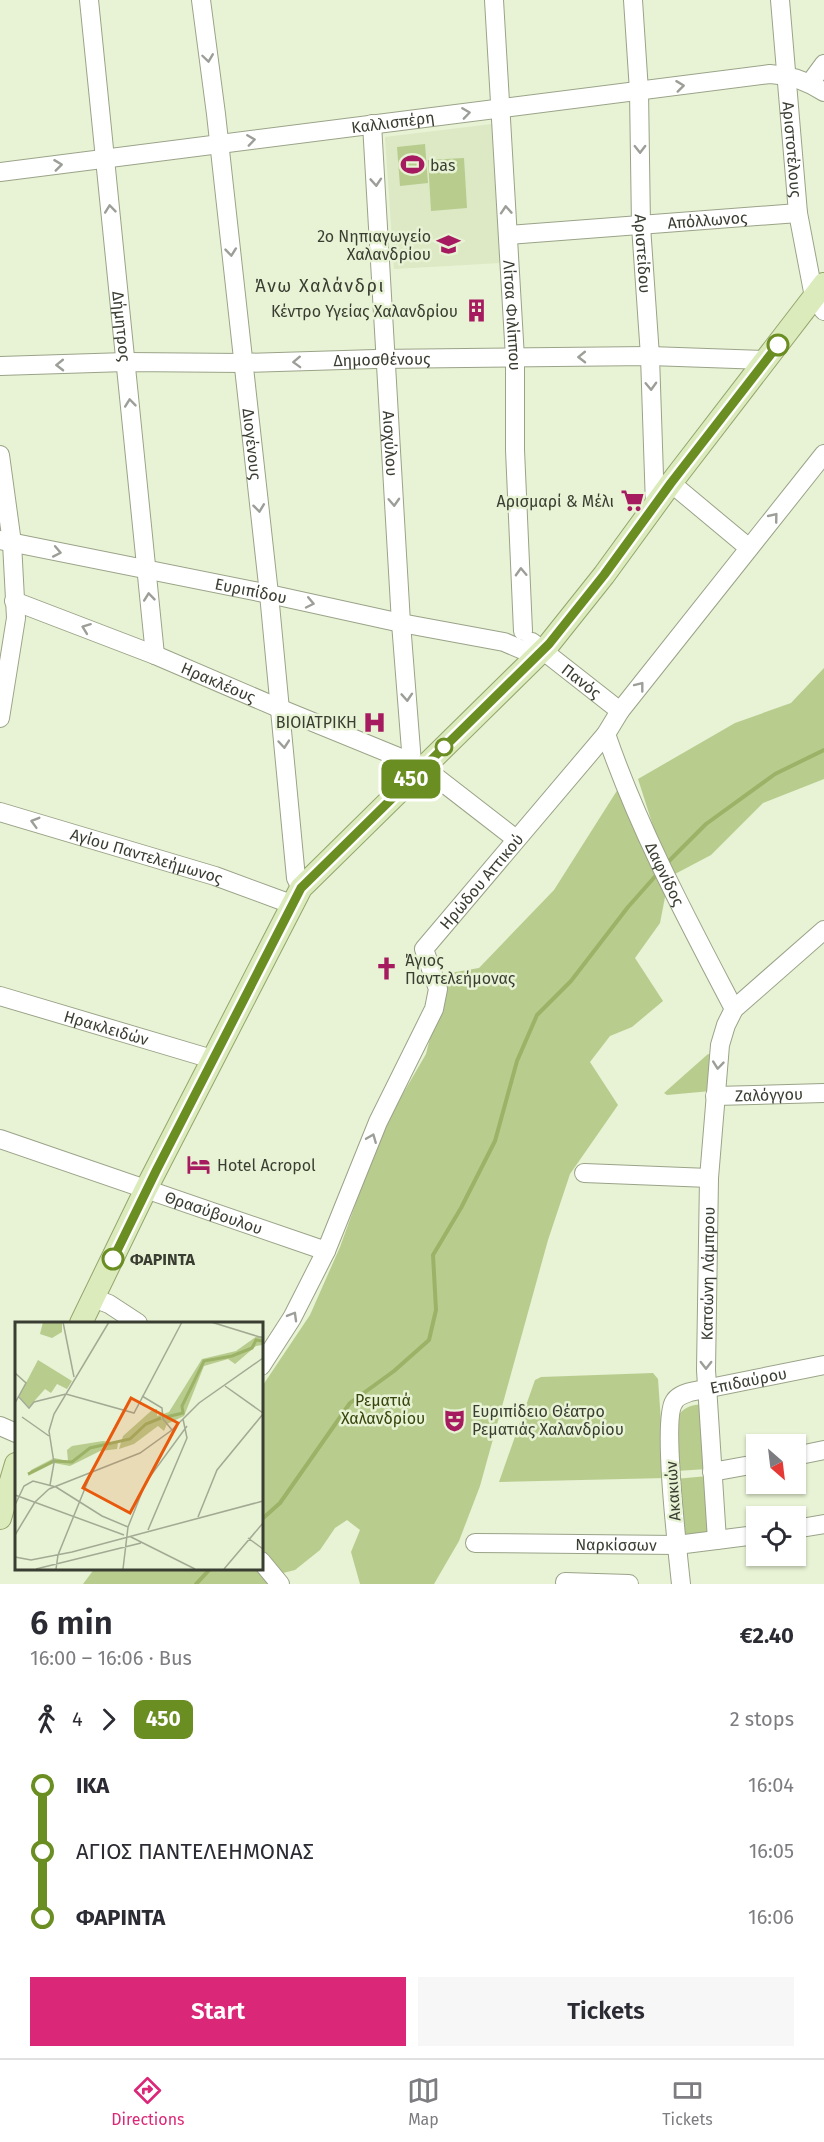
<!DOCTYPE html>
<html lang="en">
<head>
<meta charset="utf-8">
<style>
	body { margin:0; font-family:"Fira Sans",sans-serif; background:#f7f7f7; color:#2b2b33; height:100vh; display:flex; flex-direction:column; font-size:22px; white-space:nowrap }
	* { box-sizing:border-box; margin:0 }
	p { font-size:20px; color:#7c7c81 }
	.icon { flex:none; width:33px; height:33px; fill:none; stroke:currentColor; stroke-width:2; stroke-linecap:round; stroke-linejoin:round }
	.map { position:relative; height:1584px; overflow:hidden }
	.sheet { display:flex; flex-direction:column; background:#fff; flex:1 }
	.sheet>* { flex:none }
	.badge { padding:0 12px; border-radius:9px; font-size:21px; line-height:39px }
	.needle { width:39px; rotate:152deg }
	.tools { position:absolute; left:746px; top:1434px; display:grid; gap:12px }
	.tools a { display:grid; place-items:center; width:60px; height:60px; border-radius:0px; background:#fff; box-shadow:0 2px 4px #0004; font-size:30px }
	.map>.badge { position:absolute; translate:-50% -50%; box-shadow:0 0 0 3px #fff }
	.legs { display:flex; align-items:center; gap:9px; height:66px; padding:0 30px; font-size:20px }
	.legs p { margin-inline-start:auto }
	.summary { display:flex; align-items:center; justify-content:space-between; height:102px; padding:0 30px }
	h1 { font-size:33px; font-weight:600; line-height:45px }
	.action { display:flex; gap:12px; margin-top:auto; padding:12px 30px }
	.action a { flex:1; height:69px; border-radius:0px; background:#db2777; color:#fff; font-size:24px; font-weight:600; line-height:69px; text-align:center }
	.action a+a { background:#f7f7f7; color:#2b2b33 }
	ul { padding:0 30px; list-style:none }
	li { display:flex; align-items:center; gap:21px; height:66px; font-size:22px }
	li i { display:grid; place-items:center; width:9px; height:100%; margin:0 8px; background:currentColor }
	li i::after { content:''; width:15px; height:15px; margin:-8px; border:4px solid; border-radius:50%; background:#fff }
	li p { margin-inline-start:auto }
	li:first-child i { background:linear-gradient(#0000 50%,currentColor 0) }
	li:last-child i { background:linear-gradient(currentColor 50%,#0000 0) }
	.tabs { display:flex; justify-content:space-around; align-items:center; height:84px; border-top:2px solid #e1e1e2; background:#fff; font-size:16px; color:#7c7c81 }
	.tabs a { display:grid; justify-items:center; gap:3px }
	.tabs .current { color:#db2777 }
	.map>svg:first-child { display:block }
	.built { fill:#dce9c4 }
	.green { fill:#b8cc8e }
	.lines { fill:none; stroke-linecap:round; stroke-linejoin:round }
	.stream { stroke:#9cb267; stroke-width:4 }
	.minor-casing { stroke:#9aa388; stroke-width:20 }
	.major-casing { stroke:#94a56e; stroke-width:24 }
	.minor { stroke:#fff; stroke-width:18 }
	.major { stroke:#dcebbb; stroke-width:22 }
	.oneway { stroke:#9c9e98 }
	.line-1-casing { stroke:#fff; stroke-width:14 }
	.line-1 { stroke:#6b8e23; stroke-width:9 }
	.stop-1-dot { fill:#fff; stroke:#6b8e23; stroke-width:3 }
	.labels { text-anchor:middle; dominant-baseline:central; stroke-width:5; stroke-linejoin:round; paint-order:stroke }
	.street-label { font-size:16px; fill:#3a3e32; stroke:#e8f2d4 }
	.poi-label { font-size:16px; fill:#3a3e32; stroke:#e8f2d4; text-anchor:start }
	.stop-label { font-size:16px; font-weight:bold; fill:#3a3e32; stroke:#e8f2d4; text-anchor:start }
	.park-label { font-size:16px; fill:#37450c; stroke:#e8f2d4 }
	.neighbourhood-label { font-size:18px; letter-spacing:1.5px; fill:#3a3e32; stroke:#e8f2d4 }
	.inset-river { fill:none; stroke:#9cb267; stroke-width:3 }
	.inset-road { fill:none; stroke:#a2aa93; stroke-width:1.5 }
	.view { fill:#e8590c; fill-opacity:0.15; stroke:#e8590c; stroke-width:3 }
	.inset-edge { fill:none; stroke:#3a3e32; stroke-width:3 }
</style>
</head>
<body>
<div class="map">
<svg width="824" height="1584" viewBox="0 0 824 1584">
	<rect width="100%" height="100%" fill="#e8f2d4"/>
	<!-- built -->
	<path class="built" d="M492,124L500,263L394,269L385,137Z"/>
	<!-- green -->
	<path class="green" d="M425,144L428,183L400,186L397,147Z
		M464,158L467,208L431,211L428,160Z
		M824,668V779L763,803L711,855L675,874L662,854L638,779L735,723L791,703Z
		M618,789L666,892L660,923L635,958L663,1001L632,1027L610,1036L590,1062L618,1105L570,1174L548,1240L480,1486L459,1541L434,1584H360L351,1552L360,1530L347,1520L335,1528L320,1550L295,1570L283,1573L261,1548V1388L310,1315L340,1247L383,1128L426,1054L441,995L450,973L479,968L554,890Z
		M708,1054L711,1055V1091L667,1095L664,1093Z
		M653,1373L658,1379L665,1478L499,1482L535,1380L541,1377Z
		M704,1404L707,1469L676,1471V1420C682,1407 691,1405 704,1404Z
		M708,1476L709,1535L681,1538L675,1479Z
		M95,1568H258L270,1584H83Z"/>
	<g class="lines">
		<!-- stream -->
		<path class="stream" d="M666,864L706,824L775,774L824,750
			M261,1520L280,1503L350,1403L394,1371L429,1340L436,1310L433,1255L461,1208L495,1141L517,1061L537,1015L571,981L628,907L659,872
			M196,1584L211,1568"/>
		<defs>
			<g id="minor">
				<path id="s1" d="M89,0L155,655"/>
				<path id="s2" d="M201,0L216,114L269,594L296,878L301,888"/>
				<path id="s3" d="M494,0L515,358V450L523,631"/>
				<path id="s4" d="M633,0L639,91L641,226L650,356L655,506"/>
				<path id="s5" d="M780,0L798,213L814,297L824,311"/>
				<path d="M810,83L824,64"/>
				<path id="s6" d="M372,124L401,623L412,763"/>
				<path id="s7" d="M0,172L770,74C791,75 807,81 824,92"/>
				<path id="s8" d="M508,235L798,213"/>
				<path id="s9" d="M0,366L126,362L243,363L376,359L650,356L766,360"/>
				<path d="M0,455L12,543L16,618L0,718"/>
				<path d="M671,483L749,548"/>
				<path id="s10" d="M0,540L269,594L401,623L504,642L537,656"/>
				<path id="s11" d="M14,601L155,655L281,709L423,767L516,839"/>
				<path id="s12" d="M532,642L620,711"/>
				<path id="s13" d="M606,734C639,830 687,919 734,1009"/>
				<path id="s14" d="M0,812L215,876L291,904"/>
				<path id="s15" d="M0,996L212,1059"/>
				<path id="s16" d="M715,1096L824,1093"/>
				<path id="s17" d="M0,1139L326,1251"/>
				<path d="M584,1173L709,1178"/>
				<path d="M93,1298L109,1304L138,1323"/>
				<path id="s18" d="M261,1366L292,1318L326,1251L378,1122L434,1009L438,989L424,949L606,734L620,711L824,454"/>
				<path d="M0,1426L16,1433"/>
				<path d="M795,1456L824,1450"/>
				<path d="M712,1472L756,1464"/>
				<path d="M795,1529L824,1524"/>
				<path id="s19" d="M717,1540L706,1370L709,1178L720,1045L726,1025L734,1009L824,930"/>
				<path id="s20" d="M475,1543L677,1545L756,1535"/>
				<path d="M261,1561L280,1584"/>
				<path d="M565,1582L629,1584"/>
				<path id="s21" d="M681,1584C678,1555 662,1419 674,1402C677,1396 684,1394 690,1392L824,1365"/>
			</g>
			<path id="major" d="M81,1323L146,1189L301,888L549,644L604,575L671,483L824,284
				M0,1518L16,1464"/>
		</defs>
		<!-- minor casing -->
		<use href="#minor" class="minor-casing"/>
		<!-- major casing -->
		<use href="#major" class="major-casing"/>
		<!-- minor -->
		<use href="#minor" class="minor"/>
		<!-- major -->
		<use href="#major" class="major"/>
	</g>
	<!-- one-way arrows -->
	<defs><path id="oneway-chevron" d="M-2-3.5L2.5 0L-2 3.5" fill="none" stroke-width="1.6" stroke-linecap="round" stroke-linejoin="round" transform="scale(1.5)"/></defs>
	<g class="oneway">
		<use href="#oneway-chevron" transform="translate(208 58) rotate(82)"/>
		<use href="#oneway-chevron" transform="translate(680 86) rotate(-7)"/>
		<use href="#oneway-chevron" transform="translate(466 113) rotate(-8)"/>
		<use href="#oneway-chevron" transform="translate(251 140) rotate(-8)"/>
		<use href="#oneway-chevron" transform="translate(640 149) rotate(89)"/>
		<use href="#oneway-chevron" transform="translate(58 165) rotate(-7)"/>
		<use href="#oneway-chevron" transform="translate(376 182) rotate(86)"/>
		<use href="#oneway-chevron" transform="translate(110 209) rotate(-96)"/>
		<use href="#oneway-chevron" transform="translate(506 210) rotate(-94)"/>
		<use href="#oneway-chevron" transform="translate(231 252) rotate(84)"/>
		<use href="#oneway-chevron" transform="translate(582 357) rotate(179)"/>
		<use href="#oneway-chevron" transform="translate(297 362) rotate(178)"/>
		<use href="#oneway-chevron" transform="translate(60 365) rotate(179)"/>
		<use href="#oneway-chevron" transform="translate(651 386) rotate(88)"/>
		<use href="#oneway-chevron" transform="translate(130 403) rotate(-96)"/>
		<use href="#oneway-chevron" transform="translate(394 502) rotate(87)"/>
		<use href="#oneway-chevron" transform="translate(259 508) rotate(83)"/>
		<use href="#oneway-chevron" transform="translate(774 517) rotate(-51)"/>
		<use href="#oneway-chevron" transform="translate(57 552) rotate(11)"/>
		<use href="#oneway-chevron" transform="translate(521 572) rotate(-92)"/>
		<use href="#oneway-chevron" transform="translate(149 597) rotate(-96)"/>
		<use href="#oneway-chevron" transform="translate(310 603) rotate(12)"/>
		<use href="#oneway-chevron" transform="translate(86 628) rotate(-159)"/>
		<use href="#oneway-chevron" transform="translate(640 686) rotate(-52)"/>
		<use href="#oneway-chevron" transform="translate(407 697) rotate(86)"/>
		<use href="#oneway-chevron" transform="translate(284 744) rotate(85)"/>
		<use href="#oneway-chevron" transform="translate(35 822) rotate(-164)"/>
		<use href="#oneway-chevron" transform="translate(718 1065) rotate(96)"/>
		<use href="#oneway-chevron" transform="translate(372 1138) rotate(-68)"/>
		<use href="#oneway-chevron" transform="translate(293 1316) rotate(-60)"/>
		<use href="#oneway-chevron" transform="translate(706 1365) rotate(90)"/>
	</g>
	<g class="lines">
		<defs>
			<path id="line-1" d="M113,1259L156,1171L301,888L549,644L604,575L671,483L778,345"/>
		</defs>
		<!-- line-1 casing -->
		<use href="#line-1" class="line-1-casing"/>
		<!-- line-1 -->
		<use href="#line-1" class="line-1"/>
	</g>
	<!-- icons -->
	<defs>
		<symbol id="stadium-bare" viewBox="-9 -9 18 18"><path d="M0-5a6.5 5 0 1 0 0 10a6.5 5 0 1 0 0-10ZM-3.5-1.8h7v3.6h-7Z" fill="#a61b5f" stroke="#e8f2d4" stroke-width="2.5" paint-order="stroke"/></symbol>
		<symbol id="school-bare" viewBox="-9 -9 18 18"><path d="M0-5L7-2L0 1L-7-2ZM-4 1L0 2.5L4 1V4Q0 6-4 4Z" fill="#a61b5f" stroke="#e8f2d4" stroke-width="2.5" paint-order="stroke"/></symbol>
		<symbol id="building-bare" viewBox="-9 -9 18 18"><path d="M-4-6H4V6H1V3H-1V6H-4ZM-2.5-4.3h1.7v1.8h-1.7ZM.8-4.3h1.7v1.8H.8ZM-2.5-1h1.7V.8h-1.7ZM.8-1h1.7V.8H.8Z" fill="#a61b5f" stroke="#e8f2d4" stroke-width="2.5" paint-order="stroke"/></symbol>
		<symbol id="supermarket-bare" viewBox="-9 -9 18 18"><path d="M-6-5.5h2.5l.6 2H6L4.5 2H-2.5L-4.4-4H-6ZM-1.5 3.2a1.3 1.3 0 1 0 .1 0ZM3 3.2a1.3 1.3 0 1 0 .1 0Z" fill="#a61b5f" stroke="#e8f2d4" stroke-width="2.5" paint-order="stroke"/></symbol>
		<symbol id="hospital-bare" viewBox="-9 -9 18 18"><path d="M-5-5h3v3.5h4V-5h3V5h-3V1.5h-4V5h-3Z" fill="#a61b5f" stroke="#e8f2d4" stroke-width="2.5" paint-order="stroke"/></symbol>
		<symbol id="church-bare" viewBox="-9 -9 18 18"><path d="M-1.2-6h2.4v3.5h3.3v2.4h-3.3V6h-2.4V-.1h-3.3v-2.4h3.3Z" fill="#a61b5f" stroke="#e8f2d4" stroke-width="2.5" paint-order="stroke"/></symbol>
		<symbol id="hotel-bare" viewBox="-9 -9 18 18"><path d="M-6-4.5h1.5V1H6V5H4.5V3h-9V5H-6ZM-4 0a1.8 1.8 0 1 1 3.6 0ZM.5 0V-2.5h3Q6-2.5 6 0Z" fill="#a61b5f" stroke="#e8f2d4" stroke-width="2.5" paint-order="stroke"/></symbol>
		<symbol id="theatre-bare" viewBox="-9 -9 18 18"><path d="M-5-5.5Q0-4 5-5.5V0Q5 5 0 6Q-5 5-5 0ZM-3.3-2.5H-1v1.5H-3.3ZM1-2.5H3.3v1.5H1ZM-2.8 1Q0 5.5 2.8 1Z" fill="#a61b5f" stroke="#e8f2d4" stroke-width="2.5" paint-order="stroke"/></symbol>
	</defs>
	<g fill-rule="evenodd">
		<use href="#stadium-bare" x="396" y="148" width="33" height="33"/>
		<use href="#school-bare" x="432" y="228" width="33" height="33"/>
		<use href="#building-bare" x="460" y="294" width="33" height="33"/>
		<use href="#supermarket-bare" x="616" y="484" width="33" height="33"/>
		<use href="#hospital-bare" x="358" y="706" width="33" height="33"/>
		<use href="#church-bare" x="370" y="952" width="33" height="33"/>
		<use href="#hotel-bare" x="182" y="1148" width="33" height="33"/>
		<use href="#theatre-bare" x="438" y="1404" width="33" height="33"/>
	</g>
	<!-- markers -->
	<g class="stop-1-dot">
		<circle cx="778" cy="345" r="10"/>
		<circle cx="444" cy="747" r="8"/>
		<circle cx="113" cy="1259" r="10"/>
	</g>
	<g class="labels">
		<!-- street labels -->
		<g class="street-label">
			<text stroke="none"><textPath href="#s7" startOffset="396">Καλλισπέρη</textPath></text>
			<text stroke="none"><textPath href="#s5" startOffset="150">Αριστοτέλους</textPath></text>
			<text stroke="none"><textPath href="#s8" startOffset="200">Απόλλωνος</textPath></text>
			<text stroke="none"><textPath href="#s4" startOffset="254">Αριστείδου</textPath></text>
			<text stroke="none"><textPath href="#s3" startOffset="316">Λίτσα Φιλίππου</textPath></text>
			<text stroke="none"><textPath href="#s1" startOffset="328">Δήμητρος</textPath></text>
			<text stroke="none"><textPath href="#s9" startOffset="382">Δημοσθένους</textPath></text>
			<text stroke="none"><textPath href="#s6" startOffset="320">Αισχύλου</textPath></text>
			<text stroke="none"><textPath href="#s2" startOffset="447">Διογένους</textPath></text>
			<text stroke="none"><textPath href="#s10" startOffset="256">Ευριπίδου</textPath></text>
			<text stroke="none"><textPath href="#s12" startOffset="63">Πανός</textPath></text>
			<text stroke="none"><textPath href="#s11" startOffset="220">Ηρακλέους</textPath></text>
			<text stroke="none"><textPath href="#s14" startOffset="153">Αγίου Παντελεήμωνος</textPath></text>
			<text stroke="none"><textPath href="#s13" startOffset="152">Δαφνίδος</textPath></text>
			<text stroke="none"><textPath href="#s18" startOffset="549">Ηρώδου Αττικού</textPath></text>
			<text stroke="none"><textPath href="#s15" startOffset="111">Ηρακλειδών</textPath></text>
			<text stroke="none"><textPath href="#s16" startOffset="54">Ζαλόγγου</textPath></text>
			<text stroke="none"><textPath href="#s17" startOffset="226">Θρασύβουλου</textPath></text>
			<text stroke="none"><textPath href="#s19" startOffset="267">Κατσώνη Λάμπρου</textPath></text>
			<text stroke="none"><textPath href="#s21" startOffset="262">Επιδαύρου</textPath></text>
			<text transform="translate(673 1491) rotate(-94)">Ακακιών</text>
			<text stroke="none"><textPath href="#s20" startOffset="141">Ναρκίσσων</textPath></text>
		</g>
		<!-- poi labels -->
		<g class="poi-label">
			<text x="430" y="165">bas</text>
			<text x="431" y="236" text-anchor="end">2ο Νηπιαγωγείο<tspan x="431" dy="18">Χαλανδρίου</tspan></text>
			<text x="458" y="311" text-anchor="end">Κέντρο Υγείας Χαλανδρίου</text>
			<text x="614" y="501" text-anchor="end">Αρισμαρί &amp; Μέλι</text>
			<text x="357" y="722" text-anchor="end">ΒΙΟΙΑΤΡΙΚΗ</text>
			<text x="405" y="960">Άγιος<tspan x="405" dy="18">Παντελεήμονας</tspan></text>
			<text x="217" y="1165">Hotel Acropol</text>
			<text x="472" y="1411">Ευριπίδειο Θέατρο<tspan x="472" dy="18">Ρεματιάς Χαλανδρίου</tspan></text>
		</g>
		<!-- stop labels -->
		<g class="stop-label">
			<text x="130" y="1259">ΦΑΡΙΝΤΑ</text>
		</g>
		<!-- park labels -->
		<g class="park-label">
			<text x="383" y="1400">Ρεματιά<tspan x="383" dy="18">Χαλανδρίου</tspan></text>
		</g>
		<!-- neighbourhood labels -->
		<g class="neighbourhood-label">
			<text x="320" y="286">Άνω Χαλάνδρι</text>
		</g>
	</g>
	<!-- overview -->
	<g transform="translate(15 1322)">
		<rect width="248" height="248" fill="#e8f2d4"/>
		<path d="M28,0H47V10L37,16L25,12ZM242,14H247V23L241,24L220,42L213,37L189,44L169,94L152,102L149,109L143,104L119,122L104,127L108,114L136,89L142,87V94L154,90L187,37L221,29ZM23,38L57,59L52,67L42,62L36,71L30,67L14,85L4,74ZM88,119L103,121L102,127L85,129L55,144L39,141L13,154L16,148L39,136L53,139L52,128L57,124Z" fill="#b8cc8e"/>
		<path class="inset-river" d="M151,95L168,91L167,84L189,39L217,34L237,26L241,18L247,19M13,152L39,139L57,140L75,126L115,117L131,102L146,96"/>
		<path class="inset-road" d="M48,0L59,55M196,0L248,16M0,51L11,61L0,81M210,64L248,91M127,74L147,86L148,97L157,108M4,75L14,86L19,80L51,72L119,91L167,0M7,95L34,114M35,163L39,141L34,109L39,92L94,0M41,165L87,194L113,205M34,167L125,131L157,108L184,81L248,36M0,173L109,213M0,183L9,164L18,159L41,165M183,195L202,148L248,92M133,208L172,116L168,97M0,213L20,180L34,167M116,215L180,247M233,216L248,227M0,235L16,238L57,230L248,179M21,247L126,221M41,247L43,233L77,149M108,247L113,205L131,160L172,104M209,247L248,201"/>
		<path class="view" d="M116,76L163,101L115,191L68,166Z"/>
		<rect width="248" height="248" class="inset-edge"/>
	</g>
</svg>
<div class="tools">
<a><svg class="needle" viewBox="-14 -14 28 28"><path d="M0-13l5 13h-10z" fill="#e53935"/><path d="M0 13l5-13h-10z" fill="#7c7c81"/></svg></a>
<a><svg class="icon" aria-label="locate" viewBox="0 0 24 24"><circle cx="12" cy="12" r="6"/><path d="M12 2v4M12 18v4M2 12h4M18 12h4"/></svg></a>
</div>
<b class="badge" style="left:411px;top:779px;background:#6b8e23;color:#fff">450</b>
</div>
<section class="sheet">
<div class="summary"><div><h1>6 min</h1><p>16:00 – 16:06 · Bus</p></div><b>€2.40</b></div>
<div class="legs"><svg class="icon" aria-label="walk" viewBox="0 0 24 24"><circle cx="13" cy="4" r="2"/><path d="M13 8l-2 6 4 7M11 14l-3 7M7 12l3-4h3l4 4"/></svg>4<svg class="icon" aria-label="forward" viewBox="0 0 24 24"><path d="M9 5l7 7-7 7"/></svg><b class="badge" style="background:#6b8e23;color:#fff">450</b><p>2 stops</p></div>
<ul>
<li><i style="color:#6b8e23"></i><b>ΙΚΑ</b><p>16:04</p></li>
<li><i style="color:#6b8e23"></i><span>ΑΓΙΟΣ ΠΑΝΤΕΛΕΗΜΟΝΑΣ</span><p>16:05</p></li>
<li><i style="color:#6b8e23"></i><b>ΦΑΡΙΝΤΑ</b><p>16:06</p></li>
</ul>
<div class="action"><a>Start</a><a>Tickets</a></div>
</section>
<nav class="tabs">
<a class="current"><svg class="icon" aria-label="directions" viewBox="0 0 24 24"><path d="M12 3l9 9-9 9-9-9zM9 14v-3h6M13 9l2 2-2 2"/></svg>Directions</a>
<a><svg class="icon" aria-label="map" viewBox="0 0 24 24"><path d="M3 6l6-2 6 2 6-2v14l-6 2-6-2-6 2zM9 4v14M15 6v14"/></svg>Map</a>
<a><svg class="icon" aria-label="tickets" viewBox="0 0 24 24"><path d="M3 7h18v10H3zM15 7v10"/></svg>Tickets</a>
</nav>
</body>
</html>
